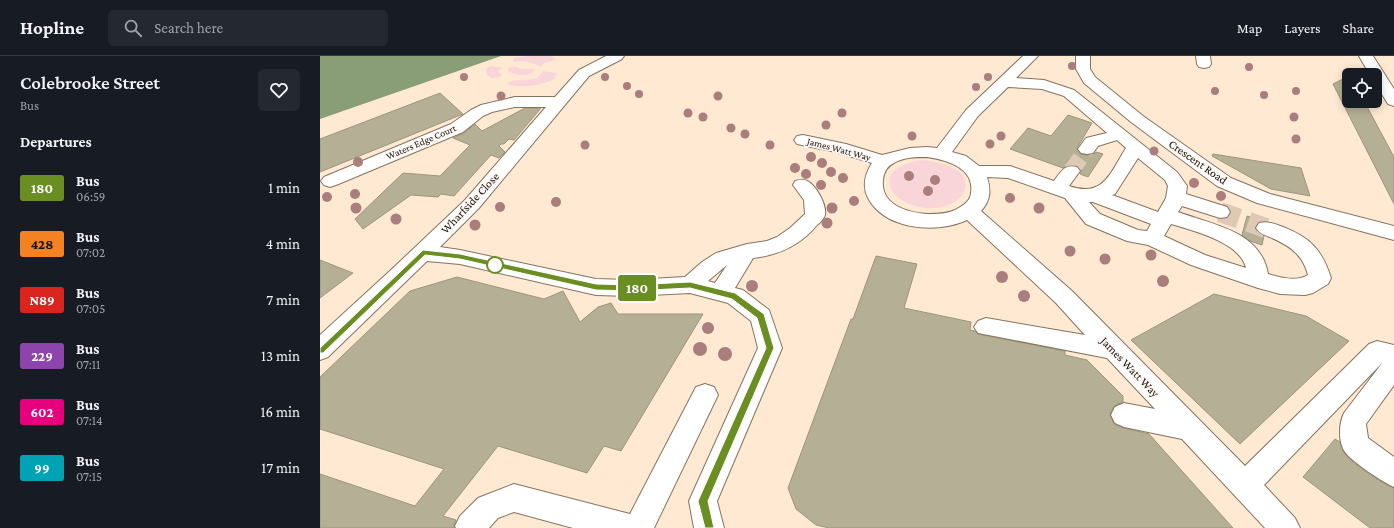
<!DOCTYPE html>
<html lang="en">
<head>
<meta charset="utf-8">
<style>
	body { margin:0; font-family:"Crimson Pro",serif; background:#242831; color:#f1f3f6; height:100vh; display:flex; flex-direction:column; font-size:15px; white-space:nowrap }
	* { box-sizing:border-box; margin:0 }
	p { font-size:13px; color:#9ea1a6 }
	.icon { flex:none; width:22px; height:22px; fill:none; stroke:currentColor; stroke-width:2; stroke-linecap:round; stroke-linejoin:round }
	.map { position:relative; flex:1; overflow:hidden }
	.drawer { display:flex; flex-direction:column; background:#171b24; width:320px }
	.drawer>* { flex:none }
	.badge { padding:0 8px; border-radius:3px; font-size:14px; line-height:26px }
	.buttons { position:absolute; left:1022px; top:12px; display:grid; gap:8px }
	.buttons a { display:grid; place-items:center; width:40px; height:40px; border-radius:6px; background:#171b24; box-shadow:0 2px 10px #0003; font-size:20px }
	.map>.badge { position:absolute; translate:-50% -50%; box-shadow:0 0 0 2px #fff }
	h2 { padding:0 20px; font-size:15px; line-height:36px }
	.round { display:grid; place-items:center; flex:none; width:42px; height:42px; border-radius:6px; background:#242831 }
	.overview { display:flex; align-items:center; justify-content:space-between; height:68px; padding:0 20px }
	h1 { font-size:19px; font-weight:600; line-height:30px }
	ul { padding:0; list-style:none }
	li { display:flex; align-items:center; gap:12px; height:56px; padding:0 20px }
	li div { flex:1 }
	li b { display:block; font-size:15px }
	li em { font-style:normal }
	li .badge { min-width:44px; font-weight:700; text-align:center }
	header { display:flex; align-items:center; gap:24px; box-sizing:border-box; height:56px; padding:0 20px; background:#171b24; border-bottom:1px solid #363941 }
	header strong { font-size:19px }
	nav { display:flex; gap:22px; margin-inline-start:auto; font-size:14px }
	.search { width:280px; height:36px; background:#242831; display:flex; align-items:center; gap:10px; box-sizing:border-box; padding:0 14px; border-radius:6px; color:#9ea1a6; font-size:15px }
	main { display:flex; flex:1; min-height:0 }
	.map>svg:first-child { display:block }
	.green { fill:#f9d5da }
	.water { fill:#899d76 }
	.building { fill:#b5b095; stroke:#9b967b }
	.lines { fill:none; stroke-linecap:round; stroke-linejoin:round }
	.minor-tunnel-far1 { stroke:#ddc9b4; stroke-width:16; stroke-dasharray:16 8; stroke-linecap:butt }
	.minor-tunnel { stroke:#ddc9b4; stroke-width:20; stroke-dasharray:20 10; stroke-linecap:butt }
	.minor-casing { stroke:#86735e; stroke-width:2 }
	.minor { fill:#fff; fill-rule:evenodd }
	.tree { fill:#a97e7c }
	.line { fill:#6b8e23; stroke:#fff }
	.stop-dot { fill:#fff; stroke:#6b8e23; stroke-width:2 }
	.labels { text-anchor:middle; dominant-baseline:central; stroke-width:3.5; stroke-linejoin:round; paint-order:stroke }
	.far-street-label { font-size:10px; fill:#1a130b; stroke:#fef9f5 }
	.street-label { font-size:12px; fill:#1a130b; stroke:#fef9f5 }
</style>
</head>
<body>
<header>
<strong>Hopline</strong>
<div class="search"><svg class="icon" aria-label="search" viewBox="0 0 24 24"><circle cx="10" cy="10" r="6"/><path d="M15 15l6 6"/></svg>Search here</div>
<nav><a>Map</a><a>Layers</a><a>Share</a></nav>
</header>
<main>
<section class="drawer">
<div class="overview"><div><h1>Colebrooke Street</h1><p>Bus</p></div><a class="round"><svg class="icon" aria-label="heart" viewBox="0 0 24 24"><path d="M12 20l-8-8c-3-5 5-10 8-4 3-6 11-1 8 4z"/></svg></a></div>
<h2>Departures</h2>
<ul>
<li><span class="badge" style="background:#6b8e23;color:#fff">180</span><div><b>Bus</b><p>06:59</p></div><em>1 min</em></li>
<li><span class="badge" style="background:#f58220;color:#111">428</span><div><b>Bus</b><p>07:02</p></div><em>4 min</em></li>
<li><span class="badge" style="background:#dc241f;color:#fff">N89</span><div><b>Bus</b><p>07:05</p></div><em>7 min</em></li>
<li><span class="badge" style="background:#8e44ad;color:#fff">229</span><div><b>Bus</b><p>07:11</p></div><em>13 min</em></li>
<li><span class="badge" style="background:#e6007e;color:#fff">602</span><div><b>Bus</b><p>07:14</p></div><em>16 min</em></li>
<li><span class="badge" style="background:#00a3b4;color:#fff">99</span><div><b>Bus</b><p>07:15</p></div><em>17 min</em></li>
</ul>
</section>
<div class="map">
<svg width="1074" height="472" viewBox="0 0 1074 472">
	<rect width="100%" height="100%" fill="#ffe9d2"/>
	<!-- green -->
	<path class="green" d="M208,0H231L237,3L223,8L221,11C211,5 205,5 193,6L194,2Z
		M171,10L183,12L179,14V17L182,18L180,21L172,22L167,19L166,13Z
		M194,10L202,13H213L215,15C207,21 196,20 188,15V12Z
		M223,15L237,17L234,21L236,22C224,29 200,33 187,28C191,22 205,25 214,23C219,22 220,19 223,15Z
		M601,104C616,105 654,112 644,135C641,142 636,146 628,149C583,165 537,115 601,104Z"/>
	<!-- water -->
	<path class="water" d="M0,0H181L0,63Z"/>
	<!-- building -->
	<path class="building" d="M1029,20V45H1044L1074,101V148L1013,28Z
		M120,37L143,58L0,116V83Z
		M205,52H221L194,84L189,83L184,88H181L179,90L185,96L179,102L171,99L134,140L121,138L118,141L91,139L43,173L35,163L83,117L120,120L150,89L133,82L144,77L155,68L162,75Z
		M748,59L772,67L757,92L760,98L767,99L773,98L776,96L783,98L768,121L760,118L762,115L757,110L749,109L743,112L690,93L708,72L731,80Z
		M893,98L981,112L990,140L951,133L892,100Z
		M927,160L943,165L938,166L934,172L944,180L942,189L930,185L922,179Z
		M556,200L597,208L584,252L651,266L650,274L655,275L658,278L745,295V299L767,304L803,340V346L794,350L790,358L794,368L804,372L829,378L913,472H509L496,469L476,453L468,432L531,263H533Z
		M0,204L33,217L0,242Z
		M137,221L224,243L243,235L260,266L278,251L291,247L298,258H383L301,395L284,390L267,417L178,390L123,460L136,464L134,469V472H0V418L95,450L124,413L0,373V321L90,235Z
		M894,238L986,260L1029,285L920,388L811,284Z
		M1015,383L1020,386L1024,397L1033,406L1055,422L1074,432V472H1050L983,421Z"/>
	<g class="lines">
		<!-- minor-tunnel-far1 -->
		<path class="minor-tunnel-far1" d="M751,115L767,93"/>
		<!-- minor-tunnel -->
		<path class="minor-tunnel" d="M900,156L946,172"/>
		<defs>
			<path id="minor" d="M286,0H304L302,3L269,20L159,152L120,191L140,194L276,223L311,224L365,221L382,206L396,197L427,188L447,185L457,181L470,172L485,158L484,144L473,129L475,125C480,124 483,123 487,125C496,129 507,149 505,159C504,162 500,167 497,169C481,189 459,199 433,202L415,232L423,234L449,254L462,292L397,445L404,472H374L369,445L438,292L431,265L408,247L370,237L311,240L276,239L140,208L107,205L8,301L0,304V279L71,214L145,144L226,51H195L172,56L163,60L143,76L16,129L10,131L4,129L1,125L4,121L131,68L151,54L161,49L195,41H235L259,14ZM407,209L395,227L388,225Z
				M703,0H718L696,22L724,24L754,34L857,116L867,130L866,138L907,151L910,156L907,161L900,162L862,150L858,156C893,169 941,175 948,218C961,222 976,226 988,219C983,199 970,190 952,182C945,179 940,178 936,172L939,167C948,165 955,168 963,171C991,182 1002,194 1011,222L1008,228L993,237L985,239L960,238L938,232L871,209L828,189L807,185L766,168L745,142L688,122L667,121C671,134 671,144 661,155L752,235L925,410L1049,288L1057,285L1074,289V329L1046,368L1048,382L1074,401V431C1064,427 1031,405 1025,396C1018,386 1019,367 1024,357L1063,306L944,429L975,462L980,472H945L862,383L804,371L795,367L791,359L795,351L804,347L835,353L787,302L658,277L654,271L658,265L666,262L765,279L736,247L647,164C617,178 565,174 548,142C542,130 545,118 552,107L516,96L477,88L474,84L477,80L483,79L526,88L562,99L590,92L607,91L617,92L646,54ZM688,31L722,33L744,40L787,77L766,82L758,93L761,97L767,98L773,97L778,90L797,84L806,92C790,117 784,142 749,130L760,115L757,111C744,108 741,116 734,125L690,110H659L646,100L632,96L658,60ZM607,101C627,104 655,112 651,137C650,146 642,150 635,154C627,158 617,158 608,158C588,157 560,149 563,124C564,116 567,110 574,107C584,101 596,101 607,101ZM818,102L845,124L848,130L846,142L838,156L792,139L795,138ZM769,146H773L831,168L827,175L818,174L780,158ZM851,168C874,175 920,186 926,212L885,199L844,180Z
				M756,0H770V13L775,21L823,60L911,122L950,138L1074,170V184L937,147L897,130L811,66L764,27L756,13Z
				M876,0H890L891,8L889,11L884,12L879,11L877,8Z
				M1039,0H1053L1074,33V50L1068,48L1055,27V19H1050Z
				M385,328L394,331L398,339L334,472H253L194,456L178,462L169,472H136L135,470L140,460L158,442L194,428L310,458L376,331Z"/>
		</defs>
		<!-- minor casing -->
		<use href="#minor" class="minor-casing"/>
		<!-- minor -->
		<use href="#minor" class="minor"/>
	</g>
	<!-- trees -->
	<g class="tree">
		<circle cx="752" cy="10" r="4"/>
		<circle cx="929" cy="11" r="4"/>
		<circle cx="144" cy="21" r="4"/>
		<circle cx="285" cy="21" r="4"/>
		<circle cx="668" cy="21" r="4"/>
		<circle cx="307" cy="30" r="4"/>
		<circle cx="656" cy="31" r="4"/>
		<circle cx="895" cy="35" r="4"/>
		<circle cx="976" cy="35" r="4"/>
		<circle cx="319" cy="38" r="4"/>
		<circle cx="944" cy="39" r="4"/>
		<circle cx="181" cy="40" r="4.5"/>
		<circle cx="398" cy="40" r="4.5"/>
		<circle cx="368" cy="57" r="4.5"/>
		<circle cx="522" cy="57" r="4.5"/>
		<circle cx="383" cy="61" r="4.5"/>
		<circle cx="974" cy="61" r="4.5"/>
		<circle cx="506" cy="69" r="4.5"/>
		<circle cx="411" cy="72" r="4.5"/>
		<circle cx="425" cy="78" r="4.5"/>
		<circle cx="592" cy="80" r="4.5"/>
		<circle cx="681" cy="80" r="4.5"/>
		<circle cx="976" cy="83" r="4.5"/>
		<circle cx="670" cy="88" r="4.5"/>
		<circle cx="265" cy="89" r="4.5"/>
		<circle cx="450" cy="89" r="4.5"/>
		<circle cx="834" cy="95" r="4.5"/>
		<circle cx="491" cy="101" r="5"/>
		<circle cx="38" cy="106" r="5"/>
		<circle cx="502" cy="107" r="5"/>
		<circle cx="475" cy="112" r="5"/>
		<circle cx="511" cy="116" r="5"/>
		<circle cx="486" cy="118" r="5"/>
		<circle cx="589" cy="120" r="5"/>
		<circle cx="523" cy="122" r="5"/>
		<circle cx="615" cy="124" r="5"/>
		<circle cx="874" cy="127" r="5"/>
		<circle cx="501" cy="129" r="5"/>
		<circle cx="608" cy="135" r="5"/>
		<circle cx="35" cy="138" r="5"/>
		<circle cx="901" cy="140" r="5"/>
		<circle cx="7" cy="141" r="5"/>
		<circle cx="690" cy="142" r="5"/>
		<circle cx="534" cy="145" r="5"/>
		<circle cx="236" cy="146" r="5"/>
		<circle cx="180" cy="151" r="5"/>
		<circle cx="36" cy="152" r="5.5"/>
		<circle cx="512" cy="152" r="5.5"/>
		<circle cx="719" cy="152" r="5.5"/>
		<circle cx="76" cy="163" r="5.5"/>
		<circle cx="507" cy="167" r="5.5"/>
		<circle cx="155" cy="169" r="5.5"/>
		<circle cx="750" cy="195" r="5.5"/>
		<circle cx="831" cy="199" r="5.5"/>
		<circle cx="785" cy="203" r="5.5"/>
		<circle cx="682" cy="221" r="6"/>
		<circle cx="843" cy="225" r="6"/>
		<circle cx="432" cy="230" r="6"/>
		<circle cx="704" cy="240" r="6"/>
		<circle cx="388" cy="272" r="6"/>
		<circle cx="380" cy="293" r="7"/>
		<circle cx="405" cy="298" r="7"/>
	</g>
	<!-- line -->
	<path class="line" d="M103,194L140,198L276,228L311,229L370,226L415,237L444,258L454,292L388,445L394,472H385L378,445L446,292L437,262L412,243L370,232L311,235L276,234L140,203L105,199L3,297H0V292Z"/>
	<!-- markers -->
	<circle class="stop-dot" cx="175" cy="209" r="8"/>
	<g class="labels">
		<!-- far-street labels -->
		<g class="far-street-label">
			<text transform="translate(101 86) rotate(-23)">Waters Edge Court</text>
			<text transform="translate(519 93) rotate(15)">James Watt Way</text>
		</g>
		<!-- street labels -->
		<g class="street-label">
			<text transform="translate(878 106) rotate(35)">Crescent Road</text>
			<text transform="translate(150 147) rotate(-47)">Wharfside Close</text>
			<text transform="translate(810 311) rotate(46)">James Watt Way</text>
		</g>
	</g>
</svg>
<div class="buttons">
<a><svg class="icon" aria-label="locate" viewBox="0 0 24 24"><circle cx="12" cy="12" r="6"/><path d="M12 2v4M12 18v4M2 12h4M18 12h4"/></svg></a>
</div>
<b class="badge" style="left:317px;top:232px;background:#6b8e23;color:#fff">180</b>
</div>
</main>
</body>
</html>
